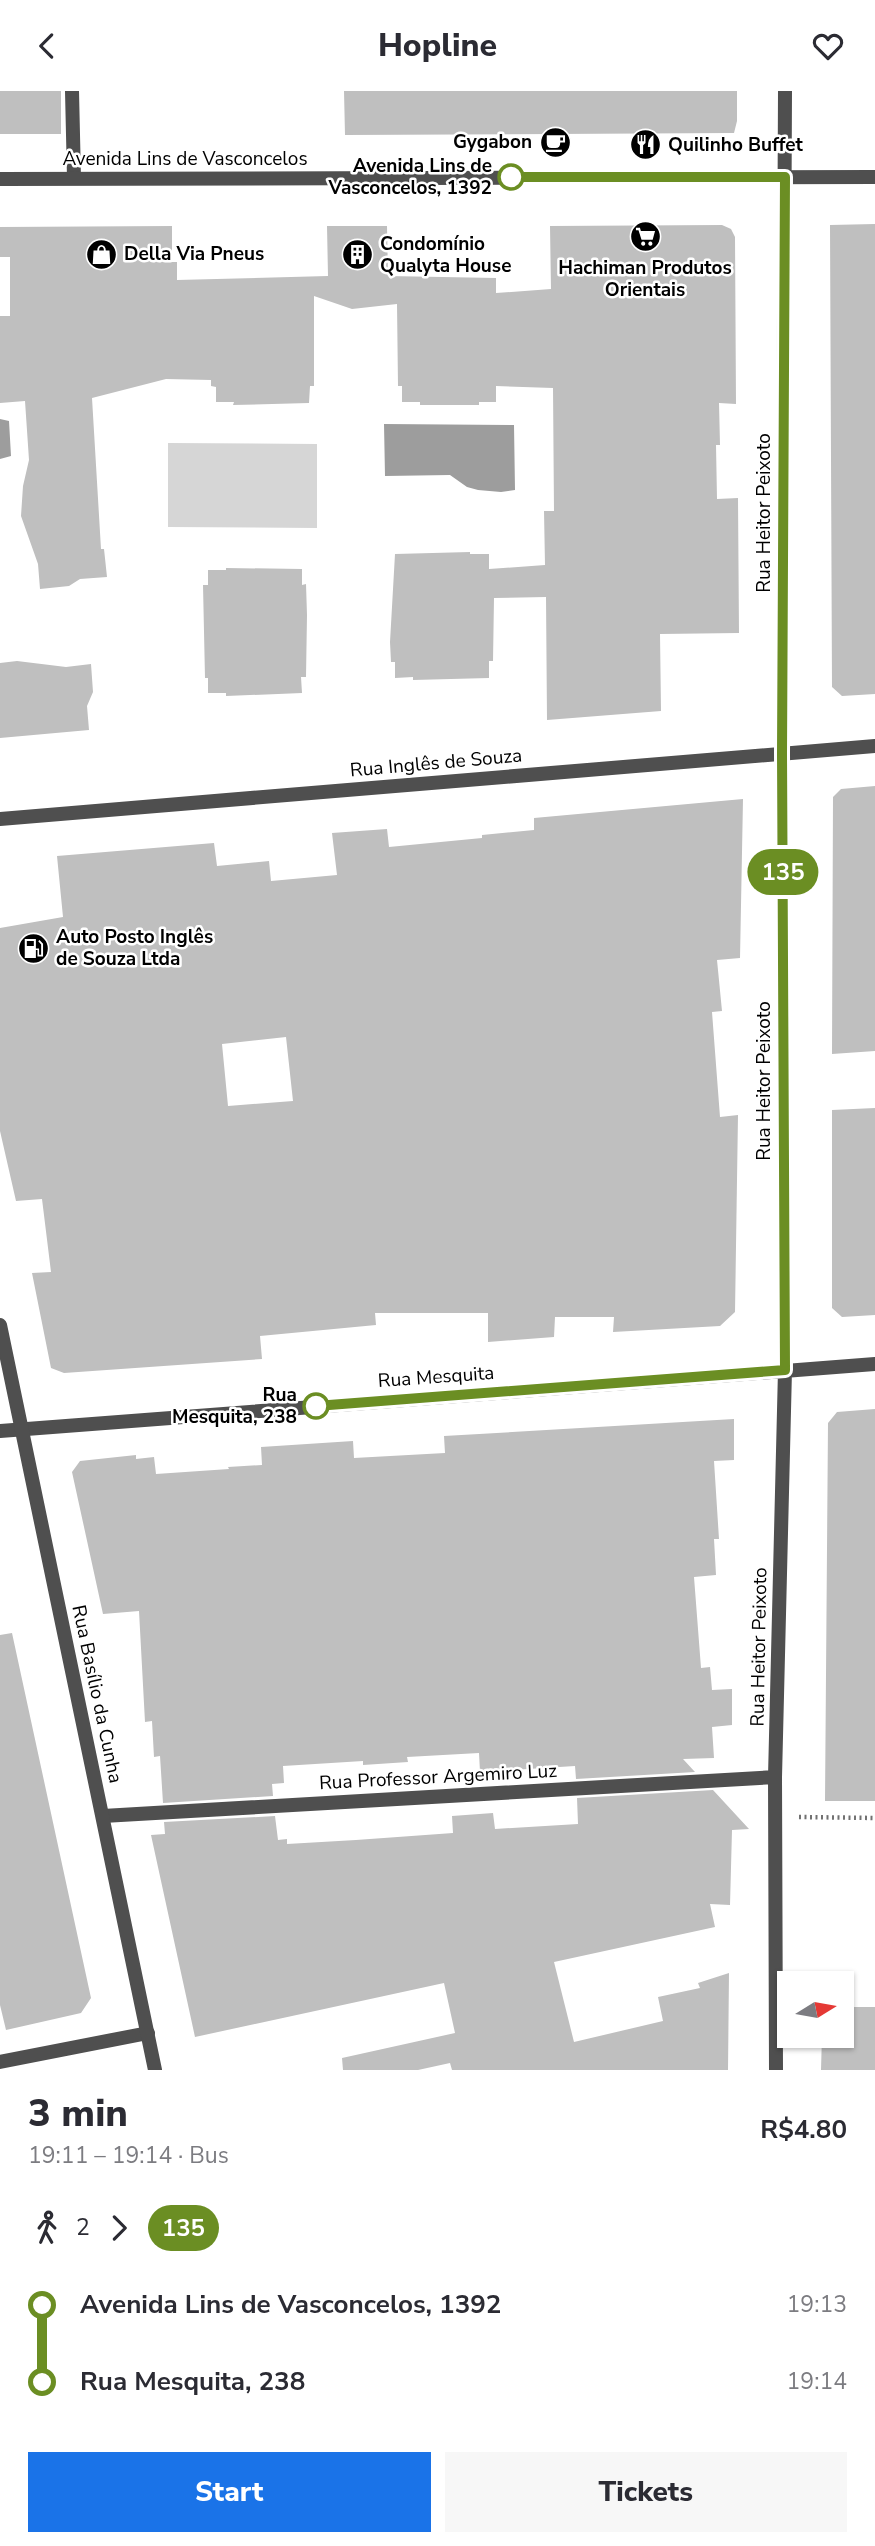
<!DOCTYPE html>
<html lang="en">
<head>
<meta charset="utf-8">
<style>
	body { margin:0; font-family:"Nunito Sans",sans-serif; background:#f7f7f7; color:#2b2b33; height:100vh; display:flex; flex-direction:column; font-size:26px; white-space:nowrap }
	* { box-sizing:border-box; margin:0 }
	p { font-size:23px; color:#7c7c81 }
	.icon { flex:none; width:38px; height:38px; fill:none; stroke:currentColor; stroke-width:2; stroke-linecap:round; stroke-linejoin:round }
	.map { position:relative; height:1979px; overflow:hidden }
	.sheet { display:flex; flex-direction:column; background:#fff; flex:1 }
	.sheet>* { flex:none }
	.badge { padding:0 14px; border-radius:23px; font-size:24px; line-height:46px }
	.needle { width:46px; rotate:79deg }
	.fabs { position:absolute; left:777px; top:1880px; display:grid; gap:14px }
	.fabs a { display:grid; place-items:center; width:77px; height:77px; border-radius:0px; background:#fff; box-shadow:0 2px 5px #0004; font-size:35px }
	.map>.badge { position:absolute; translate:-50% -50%; box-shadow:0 0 0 4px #fff }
	.legs { display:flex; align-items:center; gap:10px; height:77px; padding:0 28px; font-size:23px }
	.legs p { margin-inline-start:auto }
	.summary { display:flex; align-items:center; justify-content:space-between; height:119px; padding:0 28px }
	h1 { font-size:38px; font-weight:800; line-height:52px }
	.cta { display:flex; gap:14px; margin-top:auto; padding:14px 28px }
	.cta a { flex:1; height:80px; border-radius:0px; background:#1a73e8; color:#fff; font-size:28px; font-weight:800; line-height:80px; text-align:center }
	.cta a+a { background:#f7f7f7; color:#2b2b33 }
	ul { padding:0 28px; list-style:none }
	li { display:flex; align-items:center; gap:24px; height:77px; font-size:26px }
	li i { display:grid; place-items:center; width:10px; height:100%; margin:0 9px; background:currentColor }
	li i::after { content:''; width:18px; height:18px; margin:-9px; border:5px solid; border-radius:50%; background:#fff }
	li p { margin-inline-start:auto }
	li:first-child i { background:linear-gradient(#0000 50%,currentColor 0) }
	li:last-child i { background:linear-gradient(currentColor 50%,#0000 0) }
	header { display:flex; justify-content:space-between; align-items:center; height:91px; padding:0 28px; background:#fff; font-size:32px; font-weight:800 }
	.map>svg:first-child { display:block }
	.green { fill:#d6d6d6 }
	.water { fill:#9d9d9d }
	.building { fill:#bfbfbf; fill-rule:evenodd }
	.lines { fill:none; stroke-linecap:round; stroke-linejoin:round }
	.path { stroke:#717171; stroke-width:4.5; stroke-dasharray:2 3.5; stroke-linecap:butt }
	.pedestrian { stroke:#4f4f4f; stroke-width:14 }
	.minor { stroke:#4f4f4f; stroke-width:14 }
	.tertiary { stroke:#4f4f4f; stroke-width:14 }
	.line-1-casing { stroke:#fff; stroke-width:16 }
	.line-1 { stroke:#6b8e23; stroke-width:10 }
	.stop-1-dot { fill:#fff; stroke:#6b8e23; stroke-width:3.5 }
	.labels { text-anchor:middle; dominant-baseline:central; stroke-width:5; stroke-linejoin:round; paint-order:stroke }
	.poi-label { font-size:19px; font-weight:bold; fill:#000; stroke:#fff; text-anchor:start }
	.street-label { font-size:19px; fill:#000; stroke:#fff }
	.stop-label { font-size:19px; font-weight:bold; fill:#000; stroke:#fff; text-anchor:end }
</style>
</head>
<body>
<header><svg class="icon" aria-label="back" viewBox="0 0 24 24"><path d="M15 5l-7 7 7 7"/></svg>Hopline<svg class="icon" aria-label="heart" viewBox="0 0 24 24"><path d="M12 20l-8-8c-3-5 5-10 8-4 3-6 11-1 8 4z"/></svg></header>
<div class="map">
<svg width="875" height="1979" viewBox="0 0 875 1979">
	<rect width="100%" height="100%" fill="#fff"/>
	<!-- green -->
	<path class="green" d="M168,352L317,353V437L168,436Z"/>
	<!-- water -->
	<path class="water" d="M0,328L9,330L11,365L0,368Z
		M384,333L514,334L515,399L501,401L478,399L467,396L450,384L385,385Z"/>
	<!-- building -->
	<path class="building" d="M0,0H61V43H0Z
		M344,0H737V30L734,42L345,44Z
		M875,133V603L842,605L832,596L830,134Z
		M722,134L731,138L735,146L736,313L719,312L720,354H716L717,408L738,407L739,542L660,543L661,620L547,629L546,506L494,507L493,570H489V587L413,589V586L395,587V571H391L390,551L395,463L470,461V463H489V478L545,474L544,420H554L553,297L496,295V311H479V314H420V311H402V295H398L397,213L352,218L314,205V295H310L309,312L233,314L234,311H216V296L211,295V289L166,288L92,307L101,458H104L107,486L80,488L69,495L40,498L38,473L21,425L23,395L29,369L25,310L0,312V225H10V166H0V136L172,135V171H177V189L328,185L327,135H387L388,185L496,187V202L551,198L550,135Z
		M226,477L302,478V494L306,493L307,524L306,586H301L302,602L226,605V602H208V587H205L203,494H208V479H226Z
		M17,570L66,576L91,573L93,601L87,615L89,639L0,647V572Z
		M875,695V960L832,963L833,706L841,698Z
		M743,708L740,867L717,869L722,920L712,921L720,1026L738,1024L735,1221L720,1235L613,1241L614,1226H555L554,1246L488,1251V1222H375L376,1234L260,1245L262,1268L64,1282L51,1277L32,1182L51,1181L42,1108L16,1110L0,1040V837L63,826L57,765L214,752L217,775L269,770L271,790L337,784L332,742L387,738L389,756L482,747V744L534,739V727ZM286,946L293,1010L228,1015L222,953Z
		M875,1017V1224L842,1226L832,1217V1019Z
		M875,1318V1710H825L828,1332L837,1321Z
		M734,1328V1369L714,1370L719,1448H714L716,1484L694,1486L701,1577L710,1576L712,1599L732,1598V1634L712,1636L714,1667L683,1668L695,1681L576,1688L575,1675L480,1681L479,1662L407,1666L408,1671L363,1674V1670L283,1675L284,1692L272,1693L273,1705L163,1712L160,1665L154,1666L152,1630L145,1631L139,1520L103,1523L72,1381L80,1370L136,1364V1368L154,1366L156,1383L229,1378L228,1376L262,1374L261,1356L353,1350L354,1367L445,1362L444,1345Z
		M12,1542L91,1907L81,1922L6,1939L0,1914V1544Z
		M713,1699L749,1738L732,1739L730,1814L710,1813L715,1836L554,1871L574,1951L663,1930L658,1906L700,1897L698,1892L729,1882L728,1979H452L450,1972L418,1979H343L342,1967L455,1942L444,1892L195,1946L151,1744L165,1743L164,1731L275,1725L278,1749L287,1748V1753L356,1749L453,1742L452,1725L493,1722L495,1738L578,1733L577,1707Z
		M842,1916H875V1979H821L822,1944H842Z"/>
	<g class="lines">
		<!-- path -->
		<path class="path" d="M799,1726L875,1727"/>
		<!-- pedestrian -->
		<path class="pedestrian" d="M72,0L74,87"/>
		<!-- minor -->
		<path class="minor" d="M0,728L875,655
			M0,1340L875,1273
			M103,1725L775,1686
			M0,1971L148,1942
			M776,1979L775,1686L785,1279L782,662L785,0"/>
		<!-- tertiary -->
		<path class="tertiary" d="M0,88L875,86
			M0,1234L155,1979"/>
	</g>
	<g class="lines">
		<defs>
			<path id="line-1" d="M316,1315L785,1279L782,662L785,86H511"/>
		</defs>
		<!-- line-1 casing -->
		<use href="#line-1" class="line-1-casing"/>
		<!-- line-1 -->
		<use href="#line-1" class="line-1"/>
	</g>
	<!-- icons -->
	<defs>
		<symbol id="cafe-disc" viewBox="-11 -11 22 22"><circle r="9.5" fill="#000" stroke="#fff"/><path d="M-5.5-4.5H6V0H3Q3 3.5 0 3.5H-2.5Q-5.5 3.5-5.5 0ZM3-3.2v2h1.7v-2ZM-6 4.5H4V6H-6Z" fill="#fff"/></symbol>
		<symbol id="restaurant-disc" viewBox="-11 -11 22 22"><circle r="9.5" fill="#000" stroke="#fff"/><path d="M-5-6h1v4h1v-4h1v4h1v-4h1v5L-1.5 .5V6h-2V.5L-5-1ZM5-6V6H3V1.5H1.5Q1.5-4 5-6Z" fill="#fff"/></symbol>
		<symbol id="supermarket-disc" viewBox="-11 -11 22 22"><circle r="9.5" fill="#000" stroke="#fff"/><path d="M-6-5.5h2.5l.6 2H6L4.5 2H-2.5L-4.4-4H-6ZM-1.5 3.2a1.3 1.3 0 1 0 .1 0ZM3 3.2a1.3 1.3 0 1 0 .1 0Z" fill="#fff"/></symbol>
		<symbol id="shop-disc" viewBox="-11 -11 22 22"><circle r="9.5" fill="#000" stroke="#fff"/><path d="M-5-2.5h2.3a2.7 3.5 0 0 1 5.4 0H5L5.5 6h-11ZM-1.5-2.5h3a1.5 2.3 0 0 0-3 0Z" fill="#fff"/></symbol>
		<symbol id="building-disc" viewBox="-11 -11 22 22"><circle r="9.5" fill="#000" stroke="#fff"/><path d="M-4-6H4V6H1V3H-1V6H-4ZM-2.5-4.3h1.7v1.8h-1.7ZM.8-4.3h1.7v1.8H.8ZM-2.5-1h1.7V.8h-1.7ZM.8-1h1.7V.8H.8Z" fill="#fff"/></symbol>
		<symbol id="fuel-disc" viewBox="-11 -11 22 22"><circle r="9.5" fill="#000" stroke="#fff"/><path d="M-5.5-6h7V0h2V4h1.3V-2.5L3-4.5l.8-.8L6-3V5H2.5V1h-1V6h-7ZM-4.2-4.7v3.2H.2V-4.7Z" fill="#fff"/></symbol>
	</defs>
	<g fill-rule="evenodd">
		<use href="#cafe-disc" x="538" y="34" width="35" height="35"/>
		<use href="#restaurant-disc" x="628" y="36" width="35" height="35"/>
		<use href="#supermarket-disc" x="628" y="128" width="35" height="35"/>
		<use href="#shop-disc" x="84" y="146" width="35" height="35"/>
		<use href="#building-disc" x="340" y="146" width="35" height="35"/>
		<use href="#fuel-disc" x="16" y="840" width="35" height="35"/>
	</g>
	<!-- markers -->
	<g class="stop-1-dot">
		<circle cx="511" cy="86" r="12"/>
		<circle cx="316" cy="1315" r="12"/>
	</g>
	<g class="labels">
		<!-- poi labels -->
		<g class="poi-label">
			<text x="532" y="51" text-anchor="end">Gygabon</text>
			<text x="668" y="54">Quilinho Buffet</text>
			<text x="380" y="153">Condomínio<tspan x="380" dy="22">Qualyta House</tspan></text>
			<text x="124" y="163">Della Via Pneus</text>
			<text x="645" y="177" text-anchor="middle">Hachiman Produtos<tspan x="645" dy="22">Orientais</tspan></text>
			<text x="56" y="846">Auto Posto Inglês<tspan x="56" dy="22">de Souza Ltda</tspan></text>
		</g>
		<!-- street labels -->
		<g class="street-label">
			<text x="185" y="68">Avenida Lins de Vasconcelos</text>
			<text transform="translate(764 422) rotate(-90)">Rua Heitor Peixoto</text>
			<text transform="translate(436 672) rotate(-5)">Rua Inglês de Souza</text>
			<text transform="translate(764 990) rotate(-90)">Rua Heitor Peixoto</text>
			<text transform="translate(436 1286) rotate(-4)">Rua Mesquita</text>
			<text transform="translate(759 1556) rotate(-89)">Rua Heitor Peixoto</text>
			<text transform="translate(97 1603) rotate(78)">Rua Basílio da Cunha</text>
			<text transform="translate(438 1686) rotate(-3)">Rua Professor Argemiro Luz</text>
		</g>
		<!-- stop labels -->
		<g class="stop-label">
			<text x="492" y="75">Avenida Lins de<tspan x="492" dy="22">Vasconcelos, 1392</tspan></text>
			<text x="297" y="1304">Rua<tspan x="297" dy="22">Mesquita, 238</tspan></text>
		</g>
	</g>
</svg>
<div class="fabs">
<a><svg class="needle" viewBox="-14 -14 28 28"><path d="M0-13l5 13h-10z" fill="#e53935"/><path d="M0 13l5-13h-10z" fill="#7c7c81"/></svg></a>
</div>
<b class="badge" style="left:783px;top:781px;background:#6b8e23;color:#fff">135</b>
</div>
<section class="sheet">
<div class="summary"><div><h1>3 min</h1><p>19:11 – 19:14 · Bus</p></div><b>R$4.80</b></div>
<div class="legs"><svg class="icon" aria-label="walk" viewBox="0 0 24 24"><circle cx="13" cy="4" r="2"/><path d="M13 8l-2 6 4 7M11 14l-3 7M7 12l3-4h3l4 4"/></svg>2<svg class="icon" aria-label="forward" viewBox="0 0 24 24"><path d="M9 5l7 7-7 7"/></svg><b class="badge" style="background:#6b8e23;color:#fff">135</b></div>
<ul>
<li><i style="color:#6b8e23"></i><b>Avenida Lins de Vasconcelos, 1392</b><p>19:13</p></li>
<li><i style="color:#6b8e23"></i><b>Rua Mesquita, 238</b><p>19:14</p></li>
</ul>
<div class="cta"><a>Start</a><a>Tickets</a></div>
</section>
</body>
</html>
